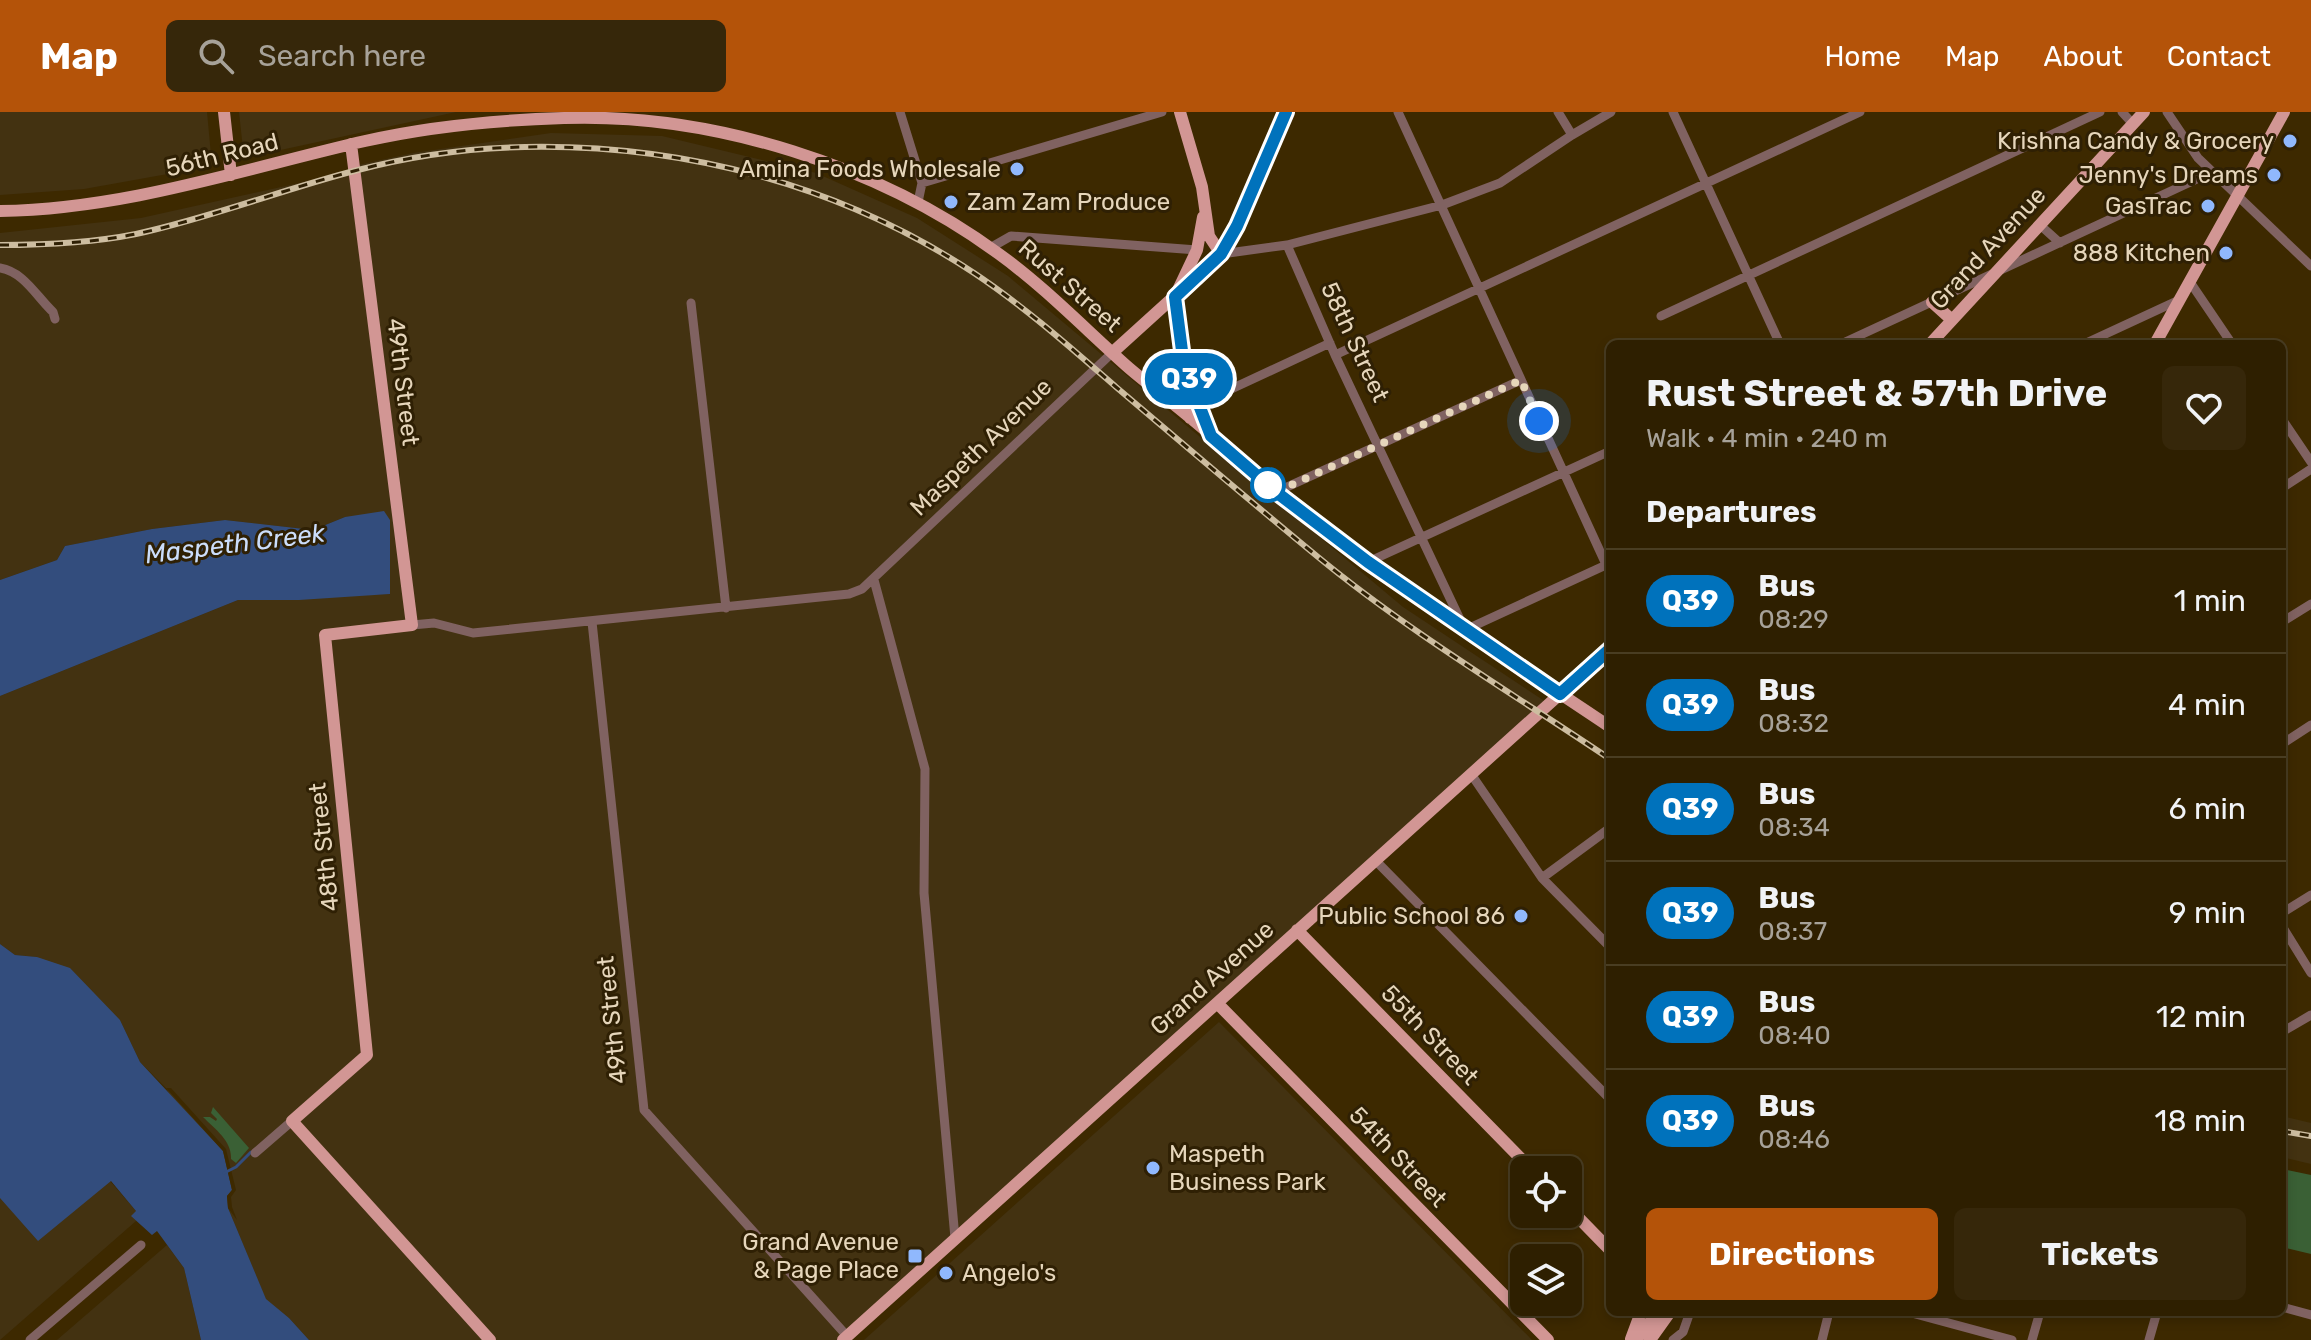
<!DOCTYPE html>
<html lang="en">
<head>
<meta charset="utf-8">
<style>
	body { margin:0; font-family:Rubik,sans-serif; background:#36270a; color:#f1f3f6; height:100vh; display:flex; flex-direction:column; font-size:30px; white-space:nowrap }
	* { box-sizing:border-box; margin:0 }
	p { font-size:26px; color:#a7a299 }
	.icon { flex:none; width:44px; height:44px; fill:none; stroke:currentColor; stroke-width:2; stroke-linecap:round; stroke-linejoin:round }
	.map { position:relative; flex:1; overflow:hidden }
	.sheet { position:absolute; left:1606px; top:228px; width:680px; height:976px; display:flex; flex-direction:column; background:#2e1f00; border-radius:12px; box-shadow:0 4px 12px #0003,0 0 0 2px #493d22 }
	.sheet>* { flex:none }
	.badge { padding:0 16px; border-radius:26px; font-size:28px; line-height:52px }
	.tools { position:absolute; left:1510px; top:1044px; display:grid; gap:16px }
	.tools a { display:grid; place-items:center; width:72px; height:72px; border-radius:12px; background:#2e1f00; box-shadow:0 4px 12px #0003,0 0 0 2px #493d22; font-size:40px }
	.you { position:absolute; width:40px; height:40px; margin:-20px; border:6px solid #fff; border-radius:50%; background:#1a73e8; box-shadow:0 0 0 12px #1a73e833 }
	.map>.badge { position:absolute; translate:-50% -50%; box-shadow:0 0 0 4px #fff }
	h2 { padding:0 40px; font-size:30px; line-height:72px }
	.round { display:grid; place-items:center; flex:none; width:84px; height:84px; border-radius:12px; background:#36270a }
	.summary { display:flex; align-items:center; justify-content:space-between; height:136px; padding:0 40px }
	h1 { font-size:38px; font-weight:700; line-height:60px }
	.action { display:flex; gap:16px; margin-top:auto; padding:16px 40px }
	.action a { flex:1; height:92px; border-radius:12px; background:#b45309; color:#fff; font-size:32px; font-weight:700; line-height:92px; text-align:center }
	.action a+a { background:#36270a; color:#f1f3f6 }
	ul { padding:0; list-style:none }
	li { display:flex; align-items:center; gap:24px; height:104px; padding:0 40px; border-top:2px solid #493d22 }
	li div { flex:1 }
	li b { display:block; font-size:30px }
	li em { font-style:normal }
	li .badge { min-width:88px; font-weight:700; text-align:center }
	header { display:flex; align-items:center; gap:48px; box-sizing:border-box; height:112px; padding:0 40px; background:#b45309; color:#fff }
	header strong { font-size:38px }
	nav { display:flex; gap:44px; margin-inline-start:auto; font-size:28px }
	.search { width:560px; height:72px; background:#36270a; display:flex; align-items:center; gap:20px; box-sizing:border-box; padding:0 28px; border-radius:12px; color:#a7a299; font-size:30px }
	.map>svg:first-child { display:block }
	.built { fill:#433211 }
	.green { fill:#3a6035 }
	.water { fill:#334d7d }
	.pier { fill:#3d2900 }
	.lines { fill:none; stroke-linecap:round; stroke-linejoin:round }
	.stream { stroke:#334d7d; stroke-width:3 }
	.minor { stroke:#806261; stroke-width:9 }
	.major { stroke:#d29694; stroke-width:12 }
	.rail-casing { stroke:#cdbda0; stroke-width:6 }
	.rail { stroke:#2f2004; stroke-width:3; stroke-dasharray:9; stroke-linecap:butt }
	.line-casing { stroke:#fff; stroke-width:18 }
	.line { stroke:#0072bc; stroke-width:12 }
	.walk { stroke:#e6d6bb; stroke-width:8; stroke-dasharray:0 14.4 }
	.poi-dot { fill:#90b8fd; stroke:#2f2004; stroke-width:3 }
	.stop-dot { fill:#fff; stroke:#0072bc; stroke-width:4 }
	.labels { text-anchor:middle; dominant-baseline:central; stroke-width:6; stroke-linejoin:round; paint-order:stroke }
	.poi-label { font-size:24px; fill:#e6d6bb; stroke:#2f2004; text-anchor:end }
	.street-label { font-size:24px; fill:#e6d6bb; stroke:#2f2004 }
	.water-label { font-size:26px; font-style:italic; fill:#cbddfb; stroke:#2f2004 }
</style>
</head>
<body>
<header>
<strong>Map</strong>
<div class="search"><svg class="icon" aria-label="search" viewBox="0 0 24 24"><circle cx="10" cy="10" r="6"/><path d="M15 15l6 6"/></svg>Search here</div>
<nav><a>Home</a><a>Map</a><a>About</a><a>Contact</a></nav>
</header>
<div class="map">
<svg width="2311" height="1228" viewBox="0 0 2311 1228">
	<rect width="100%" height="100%" fill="#3d2900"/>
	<!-- built -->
	<path class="built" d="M0,0H207L212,54L84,77L0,83Z
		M239,0H456L244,46Z
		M551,21L662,24L816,61L917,106L1008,164L1403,495L1549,592L842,1228H309L289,1206L266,1188L228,1096L166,976L140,950L120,908L37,845L15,843L0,832V584L238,488L390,482L389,408L345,405L313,418L225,408L152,417L65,434L57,448L0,468V121L141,106L354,59V54L413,41Z
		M1219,910L1532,1228H864Z
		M2282,1004L2311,1011V1052L2282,1045Z
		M110,1069L136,1099V1109L0,1228V1085Z
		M167,1133L184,1156L201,1228H57Z"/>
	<!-- green -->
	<path class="green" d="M213,995L249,1036L236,1051L231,1047C232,1029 216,1018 203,1005H210L216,1009L217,1007L211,1001Z
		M2282,1057L2311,1063V1142L2282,1135Z"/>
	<!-- water -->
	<path class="water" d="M384,399L390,408V482L299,488H238L0,584V468L57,448L65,434L152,417L225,408L313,418L345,405Z
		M0,832L15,843L37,845L70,856L120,908L140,950L223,1039L232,1078L227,1084L228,1096L266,1187L289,1206L309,1228H201L184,1156L157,1119L152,1123L131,1104L136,1099L111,1069L38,1129L0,1086Z"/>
	<!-- pier -->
	<path class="pier" d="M166,976H171L226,1037L236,1078L231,1085L232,1095L237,1108L228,1096L227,1084L232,1078L223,1039Z"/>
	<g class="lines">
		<!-- stream -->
		<path class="stream" d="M224,1061L236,1055L251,1040"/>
		<!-- minor -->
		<path class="minor" d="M900,0L922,71L918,90
			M1398,0L1610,461
			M1558,0L1572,23
			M1673,0L1780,232
			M2122,0L2133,12
			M2167,0L2198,46L2311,154
			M922,71L1162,0
			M2040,113L2060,131
			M1287,133L1335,243L1465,518L1606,453
			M990,136L1011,124L1197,138
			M1221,142L1287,133L1442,93L1500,71L1572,23L1611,0
			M0,156C24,160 36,184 53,200L55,207
			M2190,170L2232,232
			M691,191L726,496
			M1661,204L2100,0
			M1841,232L2212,60
			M2084,232L2179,188
			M1335,243L1860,0
			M1199,292L1330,231
			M2282,307L2311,350
			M2282,376L2311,357
			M1276,380L1521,268
			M1368,450L1610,339
			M874,468L925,657L924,781L955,1126
			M592,510L644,998L847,1224
			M2282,510L2311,492
			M412,513L434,511L473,521L849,482L862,477L1113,240
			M2282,632L2311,613
			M1471,662L1542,766L1610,835
			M1375,748L1610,987
			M1542,766L1610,716
			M2282,801L2311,783
			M2282,814L2311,861
			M2282,920L2311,903
			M255,1041L292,1009
			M2282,1195L2311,1203
			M1908,1200L2012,1228
			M30,1228L141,1133
			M1673,1228L1683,1220L1690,1200
			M1822,1228L1829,1200
			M2032,1228L2040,1200
			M2149,1228L2157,1200"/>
		<!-- major -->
		<path class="major" d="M224,0L231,63
			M1180,0L1202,75L1209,124L1221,142
			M351,32L412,513L325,523L367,943L292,1009L490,1228
			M0,99C126,97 243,57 365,29C431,14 497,8 564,6C714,1 879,54 999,142C1046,176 1086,218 1129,256C1150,274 1172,290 1193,308C1221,331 1247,356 1275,380C1380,466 1497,539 1610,615
			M1178,178L1197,138L1203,105
			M1175,185L1190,306
			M1932,190L1952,208
			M1930,232L2144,0
			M2155,232L2284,0
			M1113,240L1221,142L1237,114L1286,0
			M1192,272L1211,322
			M1297,818L1532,1058
			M1217,891L1548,1228
			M1568,1095L1610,1138
			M1631,1227L1641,1200
			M843,1228L1610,537
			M1636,1228L1658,1200
			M1650,1228L1670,1200"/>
		<defs>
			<path id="rail" d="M0,133C46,133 91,131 136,122C210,106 281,78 354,59C410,44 468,36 525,35C684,32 841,73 974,161C1025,195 1070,235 1116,275C1183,332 1250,389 1318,445C1409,520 1512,581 1610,647
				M2282,1019L2311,1024"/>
		</defs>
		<!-- rail casing -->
		<use href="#rail" class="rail-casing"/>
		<!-- rail -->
		<use href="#rail" class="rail"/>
	</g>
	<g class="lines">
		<defs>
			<path id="line" d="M1286,0L1237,114L1221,142L1175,185L1184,254L1211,324L1276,380L1368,450L1560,582L1610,537"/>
		</defs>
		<!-- line casing -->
		<use href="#line" class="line-casing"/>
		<!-- line -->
		<use href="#line" class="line"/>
		<!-- walk -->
		<path class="walk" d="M1268,373L1276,380L1521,268L1539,309"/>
	</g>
	<!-- markers -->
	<g class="poi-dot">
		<circle cx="2290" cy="29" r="8"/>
		<circle cx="1017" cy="57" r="8"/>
		<circle cx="2274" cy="63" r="8"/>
		<circle cx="951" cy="90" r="8"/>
		<circle cx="2208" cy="94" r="8"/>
		<circle cx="2226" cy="141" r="8"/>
		<circle cx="1521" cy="804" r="8"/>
		<circle cx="1153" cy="1056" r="8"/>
		<rect x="907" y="1136" width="16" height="16" rx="4"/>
		<circle cx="946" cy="1161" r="8"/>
	</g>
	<circle class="stop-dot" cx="1268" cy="373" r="16"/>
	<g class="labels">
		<!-- poi labels -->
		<g class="poi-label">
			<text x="2274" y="29">Krishna Candy &amp; Grocery</text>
			<text x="1001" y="57">Amina Foods Wholesale</text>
			<text x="2258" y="63">Jenny's Dreams</text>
			<text x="967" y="90" text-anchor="start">Zam Zam Produce</text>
			<text x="2192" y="94">GasTrac</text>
			<text x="2210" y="141">888 Kitchen</text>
			<text x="1505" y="804">Public School 86</text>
			<text x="1169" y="1042" text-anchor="start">Maspeth<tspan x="1169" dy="28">Business Park</tspan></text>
			<text x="899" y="1130">Grand Avenue<tspan x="899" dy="28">&amp; Page Place</tspan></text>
			<text x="962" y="1161" text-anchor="start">Angelo's</text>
		</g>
		<!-- street labels -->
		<g class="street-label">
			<text transform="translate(222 43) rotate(-14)">56th Road</text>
			<text transform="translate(1988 136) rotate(-47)">Grand Avenue</text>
			<text transform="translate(1070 174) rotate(41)">Rust Street</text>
			<text transform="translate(1355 230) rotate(65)">58th Street</text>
			<text transform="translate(403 270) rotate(83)">49th Street</text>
			<text transform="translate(981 335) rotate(-44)">Maspeth Avenue</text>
			<text transform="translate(324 735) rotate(-96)">48th Street</text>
			<text transform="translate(1212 866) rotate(-42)">Grand Avenue</text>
			<text transform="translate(612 908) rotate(-96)">49th Street</text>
			<text transform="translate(1430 923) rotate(46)">55th Street</text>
			<text transform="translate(1398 1045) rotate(46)">54th Street</text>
		</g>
		<!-- water labels -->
		<g class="water-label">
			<text transform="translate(235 432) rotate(-7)">Maspeth Creek</text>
		</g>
	</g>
</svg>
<div class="tools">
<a><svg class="icon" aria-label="locate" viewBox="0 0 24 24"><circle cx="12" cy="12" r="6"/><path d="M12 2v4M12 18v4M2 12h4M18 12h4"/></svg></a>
<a><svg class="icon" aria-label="layers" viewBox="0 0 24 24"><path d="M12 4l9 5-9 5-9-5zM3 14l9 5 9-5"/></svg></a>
</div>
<div class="you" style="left:1539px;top:309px"></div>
<b class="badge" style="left:1189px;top:267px;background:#0072bc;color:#fff">Q39</b>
<section class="sheet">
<div class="summary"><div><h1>Rust Street &amp; 57th Drive</h1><p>Walk · 4 min · 240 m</p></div><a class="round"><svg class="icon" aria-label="heart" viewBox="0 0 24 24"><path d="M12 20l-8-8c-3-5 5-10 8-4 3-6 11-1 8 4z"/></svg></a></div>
<h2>Departures</h2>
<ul>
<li><span class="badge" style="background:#0072bc;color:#fff">Q39</span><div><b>Bus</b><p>08:29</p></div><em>1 min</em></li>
<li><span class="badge" style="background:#0072bc;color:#fff">Q39</span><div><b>Bus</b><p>08:32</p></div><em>4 min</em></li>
<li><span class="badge" style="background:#0072bc;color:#fff">Q39</span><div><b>Bus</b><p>08:34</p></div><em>6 min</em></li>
<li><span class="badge" style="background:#0072bc;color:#fff">Q39</span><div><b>Bus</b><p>08:37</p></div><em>9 min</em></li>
<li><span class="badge" style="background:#0072bc;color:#fff">Q39</span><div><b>Bus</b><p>08:40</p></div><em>12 min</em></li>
<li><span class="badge" style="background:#0072bc;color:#fff">Q39</span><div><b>Bus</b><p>08:46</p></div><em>18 min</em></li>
</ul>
<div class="action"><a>Directions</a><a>Tickets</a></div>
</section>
</div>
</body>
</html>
